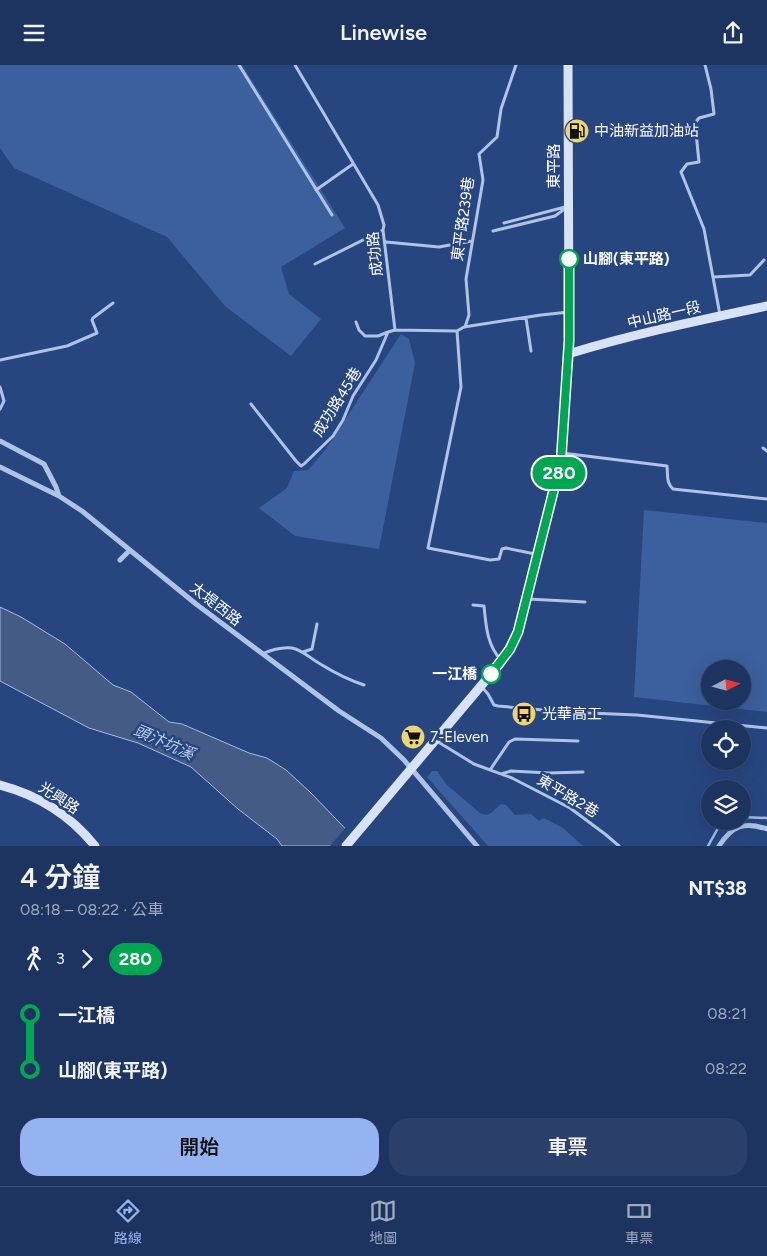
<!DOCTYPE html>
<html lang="zh-TW">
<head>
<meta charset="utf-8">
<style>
	body { margin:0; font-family:Figtree,"Noto Sans TC",sans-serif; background:#2a3f69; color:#f1f3f6; height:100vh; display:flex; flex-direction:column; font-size:19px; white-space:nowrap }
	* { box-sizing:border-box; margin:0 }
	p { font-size:16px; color:#a0aabd }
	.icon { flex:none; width:28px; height:28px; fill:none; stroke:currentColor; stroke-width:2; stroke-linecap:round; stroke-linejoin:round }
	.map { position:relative; height:781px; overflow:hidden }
	.details { display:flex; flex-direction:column; background:#1d3460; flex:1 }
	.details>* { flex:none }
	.badge { padding:0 10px; border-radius:16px; font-size:18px; line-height:32px }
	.needle { width:32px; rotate:84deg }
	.tools { position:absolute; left:701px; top:595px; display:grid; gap:10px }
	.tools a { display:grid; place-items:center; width:50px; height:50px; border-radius:50%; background:#1d3460; box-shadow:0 5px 20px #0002,0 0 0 1px #3b4f75; font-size:25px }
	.map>.badge { position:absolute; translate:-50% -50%; box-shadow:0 0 0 2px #fff }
	.legs { display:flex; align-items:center; gap:8px; height:55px; padding:0 20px; font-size:16px }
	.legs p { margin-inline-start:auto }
	.overview { display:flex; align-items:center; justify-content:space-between; height:85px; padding:0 20px }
	h1 { font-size:28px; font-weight:600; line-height:38px }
	.action { display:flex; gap:10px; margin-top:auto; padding:10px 20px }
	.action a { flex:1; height:58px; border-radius:20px; background:#95b2f1; color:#111; font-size:20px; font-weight:600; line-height:58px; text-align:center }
	.action a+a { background:#2a3f69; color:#f1f3f6 }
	ul { padding:0 20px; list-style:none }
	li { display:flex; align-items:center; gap:18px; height:55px; font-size:19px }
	li i { display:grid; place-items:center; width:8px; height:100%; margin:0 6px; background:currentColor }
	li i::after { content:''; width:12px; height:12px; margin:-6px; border:4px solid; border-radius:50%; background:#1d3460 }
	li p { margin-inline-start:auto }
	li:first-child i { background:linear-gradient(#0000 50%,currentColor 0) }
	li:last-child i { background:linear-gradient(currentColor 50%,#0000 0) }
	header { display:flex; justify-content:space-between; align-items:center; height:65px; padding:0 20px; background:#1d3460; font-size:22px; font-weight:600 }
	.tab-bar { display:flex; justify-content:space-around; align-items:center; height:70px; border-top:1px solid #3b4f75; background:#1d3460; font-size:14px; color:#a0aabd }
	.tab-bar a { display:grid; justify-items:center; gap:2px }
	.tab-bar .on { color:#95b2f1 }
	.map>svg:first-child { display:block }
	.green { fill:#3c5f9d; fill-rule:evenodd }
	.water { fill:#445b85; stroke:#a3bce6 }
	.pier { fill:#274680 }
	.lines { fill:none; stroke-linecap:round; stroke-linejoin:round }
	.stream { stroke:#a3bce6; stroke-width:2.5 }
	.lane { stroke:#aec3e6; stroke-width:3 }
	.street { stroke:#aec3e6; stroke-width:5 }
	.secondary { stroke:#d7e2f5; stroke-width:9 }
	.line-1-casing { stroke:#fff; stroke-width:11 }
	.line-1 { stroke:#00a651; stroke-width:8 }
	.stop-1-dot { fill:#fff; stroke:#00a651; stroke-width:2.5 }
	.labels { text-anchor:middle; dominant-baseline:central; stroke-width:5; stroke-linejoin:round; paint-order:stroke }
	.poi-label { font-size:15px; fill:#fff; stroke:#274680; text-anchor:start }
	.street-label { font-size:15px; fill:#fff; stroke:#274680 }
	.stop-label { font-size:15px; font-weight:bold; fill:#fff; stroke:#274680; text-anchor:start }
	.water-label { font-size:16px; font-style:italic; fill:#b9cded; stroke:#274680 }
</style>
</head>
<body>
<header><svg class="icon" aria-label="menu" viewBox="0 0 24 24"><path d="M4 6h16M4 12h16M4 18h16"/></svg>Linewise<svg class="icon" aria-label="share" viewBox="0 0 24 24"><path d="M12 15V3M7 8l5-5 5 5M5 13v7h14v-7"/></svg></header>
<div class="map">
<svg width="767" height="781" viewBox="0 0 767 781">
	<rect width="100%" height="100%" fill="#274680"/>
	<!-- green -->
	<path class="green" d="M0,0H242L345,163L281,202L289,229L321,254L291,291L225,241L167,172L14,103L0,83Z
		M401,269L409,274L415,298L379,484L295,471L259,443L287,423L294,406L308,405L326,384Z
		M644,445L767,458V647L634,632ZM710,604H742V636H710Z
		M432,706H437L447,720L480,748L486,750L491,748L501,739L506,740L515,750L531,749L539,756L544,753L563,763L583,781H488L427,712Z"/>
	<!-- water -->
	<path class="water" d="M0,542L21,552L65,579L113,620L131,627L169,657L182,659L249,688L267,693L286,705L310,727L362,781H282L277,774L238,744L191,702L138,678L89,663L0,616Z"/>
	<!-- pier -->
	<path class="pier" d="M346,762L363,779L362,781H330Z"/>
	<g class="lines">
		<!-- stream -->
		<path class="stream" d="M742,752L767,753
			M708,781L722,756"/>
		<!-- lane -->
		<path class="lane" d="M239,0L332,150
			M295,0L378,140L384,160L383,165L395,265L457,266L464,262L541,250L569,247
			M705,0L711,24L714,49L699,53L695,58L699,97L687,99L681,107L704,164L720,250
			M316,125L353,99
			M504,158L565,142
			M493,166L555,151L566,143
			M386,177L439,182L472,176
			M315,199L383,165
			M714,212L750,210L764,195
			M526,253L531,286
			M356,257L359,265L365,271H378L388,267
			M465,262L469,250L466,214L483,115L479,89L497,72L501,44L516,0
			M457,266L461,322L428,483L490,495L499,494L502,484L506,483L535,489
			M0,295L67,281L97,268L92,255L93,253L113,238
			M0,322L4,336L0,344
			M251,339L296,396L301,401L304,399L333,371L343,355L353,331L376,295L388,267L395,265
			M763,383L767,386
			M562,388L667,401C668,410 666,418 673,424L767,434
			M528,534L585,537
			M473,540L484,541C486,561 487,580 501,595
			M303,587L312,584L317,559
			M262,589C271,585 282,582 292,583C303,585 312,595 322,600C335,608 349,615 364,620
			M481,621L488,629L494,640L498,641L566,647L637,650L767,663
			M435,675L474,699L512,713L570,743L605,769L619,781
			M490,705L509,677L515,674L578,676
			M501,709L511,706L549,708L583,707"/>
		<!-- street -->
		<path class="street" d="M0,376L44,399L56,422L59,431
			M0,402L59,431L82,446L196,539L339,646L381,673L404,695L477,781
			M120,495L130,485
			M719,781C732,761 744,756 767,764"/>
		<!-- secondary -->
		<path class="secondary" d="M568,289C633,269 701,255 767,241
			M0,720C38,730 71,751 95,781
			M346,781L502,596L518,567L561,396L569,276L568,0"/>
	</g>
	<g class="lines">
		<defs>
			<path id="line-1" d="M491,609L510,584L518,567L561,396L569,276V194"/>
		</defs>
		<!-- line-1 casing -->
		<use href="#line-1" class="line-1-casing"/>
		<!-- line-1 -->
		<use href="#line-1" class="line-1"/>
	</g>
	<!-- icons -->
	<defs>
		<symbol id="fuel-disc" viewBox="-11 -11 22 22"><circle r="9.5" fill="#eed574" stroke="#274680"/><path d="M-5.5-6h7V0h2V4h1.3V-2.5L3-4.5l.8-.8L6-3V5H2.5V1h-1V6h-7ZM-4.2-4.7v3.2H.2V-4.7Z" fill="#111"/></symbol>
		<symbol id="bus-disc" viewBox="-11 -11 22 22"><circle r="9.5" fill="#eed574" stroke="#274680"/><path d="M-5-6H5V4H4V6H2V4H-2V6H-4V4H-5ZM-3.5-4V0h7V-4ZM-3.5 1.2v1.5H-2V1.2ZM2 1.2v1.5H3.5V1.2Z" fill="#111"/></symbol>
		<symbol id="supermarket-disc" viewBox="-11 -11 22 22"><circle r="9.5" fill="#eed574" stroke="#274680"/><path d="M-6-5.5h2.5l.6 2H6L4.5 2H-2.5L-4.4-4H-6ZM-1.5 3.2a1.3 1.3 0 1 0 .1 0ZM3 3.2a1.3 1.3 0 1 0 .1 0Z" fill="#111"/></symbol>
	</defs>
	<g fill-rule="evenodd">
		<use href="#fuel-disc" x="563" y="52" width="28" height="28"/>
		<use href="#bus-disc" x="510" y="635" width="28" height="28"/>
		<use href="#supermarket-disc" x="399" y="658" width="28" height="28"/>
	</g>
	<!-- markers -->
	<g class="stop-1-dot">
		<circle cx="569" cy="194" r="9"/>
		<circle cx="491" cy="609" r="9"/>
	</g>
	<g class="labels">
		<!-- poi labels -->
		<g class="poi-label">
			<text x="594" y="66">中油新益加油站</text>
			<text x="542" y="649">光華高工</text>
			<text x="430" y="672">7-Eleven</text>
		</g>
		<!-- street labels -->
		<g class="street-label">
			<text transform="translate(554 101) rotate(-90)">東平路</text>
			<text transform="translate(463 154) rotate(-82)">東平路239巷</text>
			<text transform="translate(375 189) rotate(-96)">成功路</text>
			<text transform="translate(664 250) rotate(-13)">中山路一段</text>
			<text transform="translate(337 337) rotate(-58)">成功路45巷</text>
			<text transform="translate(216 539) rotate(38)">太堤西路</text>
			<text transform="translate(568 731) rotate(31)">東平路2巷</text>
			<text transform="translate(59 733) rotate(33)">光興路</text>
		</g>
		<!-- stop labels -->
		<g class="stop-label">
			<text x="583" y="194">山腳(東平路)</text>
			<text x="477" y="609" text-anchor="end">一江橋</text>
		</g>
		<!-- water labels -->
		<g class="water-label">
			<text transform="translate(164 677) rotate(24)">頭汴坑溪</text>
		</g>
	</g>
</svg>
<div class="tools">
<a><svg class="needle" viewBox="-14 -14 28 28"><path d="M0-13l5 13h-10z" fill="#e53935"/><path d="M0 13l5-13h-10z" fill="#a0aabd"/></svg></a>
<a><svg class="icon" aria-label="locate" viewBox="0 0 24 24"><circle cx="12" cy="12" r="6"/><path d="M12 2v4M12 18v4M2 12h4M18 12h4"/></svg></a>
<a><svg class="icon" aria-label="layers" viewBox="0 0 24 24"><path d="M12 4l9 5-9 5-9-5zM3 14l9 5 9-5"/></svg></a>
</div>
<b class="badge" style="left:559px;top:408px;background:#00a651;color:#fff">280</b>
</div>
<section class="details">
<div class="overview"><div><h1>4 分鐘</h1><p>08:18 – 08:22 · 公車</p></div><b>NT$38</b></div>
<div class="legs"><svg class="icon" aria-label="walk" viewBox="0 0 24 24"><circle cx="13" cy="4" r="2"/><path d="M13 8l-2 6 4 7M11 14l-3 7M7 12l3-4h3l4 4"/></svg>3<svg class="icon" aria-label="forward" viewBox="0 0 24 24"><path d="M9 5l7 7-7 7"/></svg><b class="badge" style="background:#00a651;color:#fff">280</b></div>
<ul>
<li><i style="color:#00a651"></i><b>一江橋</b><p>08:21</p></li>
<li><i style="color:#00a651"></i><b>山腳(東平路)</b><p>08:22</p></li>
</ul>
<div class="action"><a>開始</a><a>車票</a></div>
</section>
<nav class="tab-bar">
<a class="on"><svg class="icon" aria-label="directions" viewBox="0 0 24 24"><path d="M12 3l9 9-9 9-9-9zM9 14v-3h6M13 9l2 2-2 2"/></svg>路線</a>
<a><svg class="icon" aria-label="map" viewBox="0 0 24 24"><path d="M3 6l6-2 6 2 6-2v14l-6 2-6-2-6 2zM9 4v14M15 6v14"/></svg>地圖</a>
<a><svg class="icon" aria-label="tickets" viewBox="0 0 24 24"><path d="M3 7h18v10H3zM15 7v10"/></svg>車票</a>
</nav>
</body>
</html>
